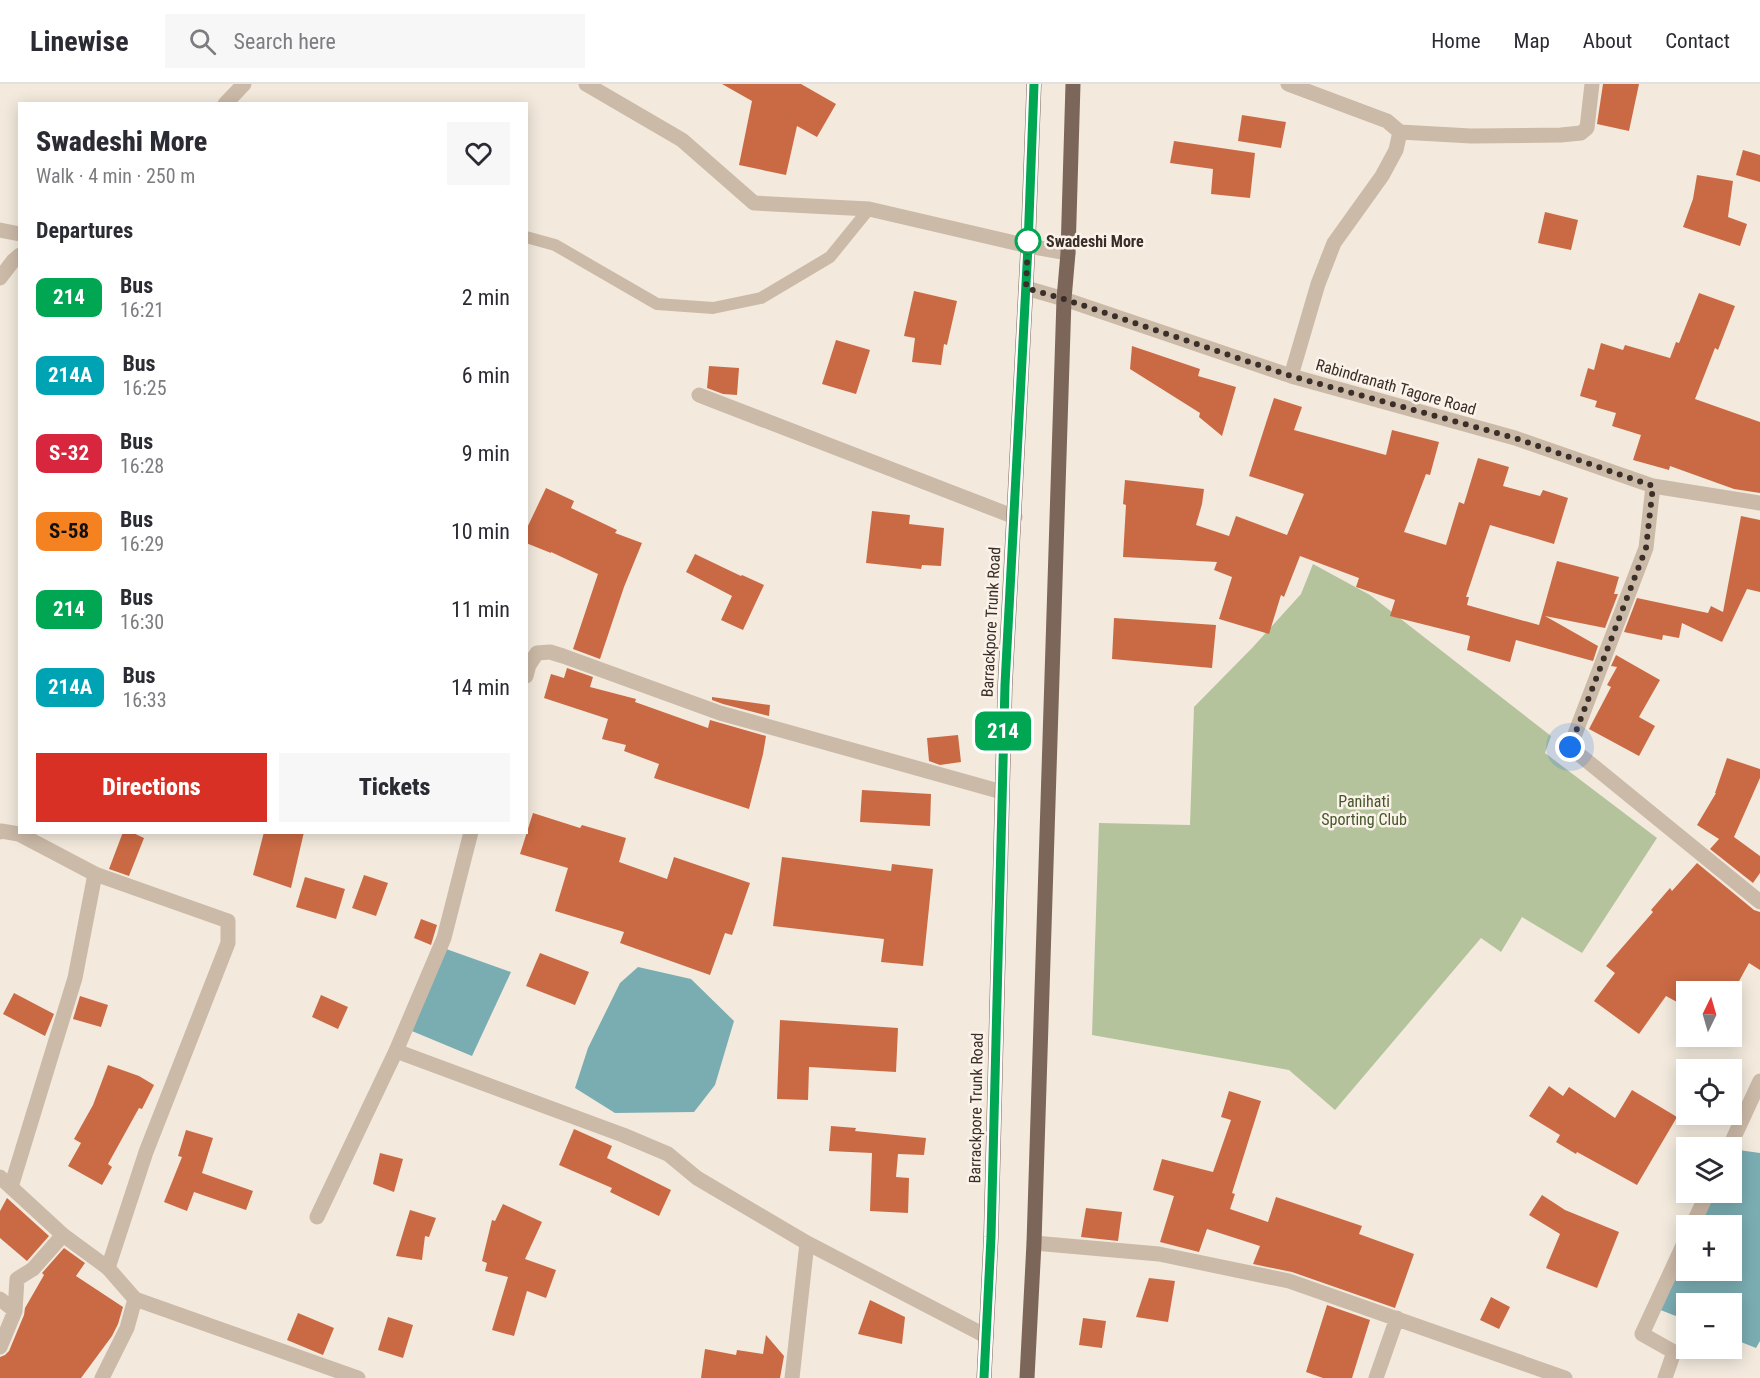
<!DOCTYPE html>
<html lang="en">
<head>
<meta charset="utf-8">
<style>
	body { margin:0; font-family:"Roboto Condensed",sans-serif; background:#f7f7f7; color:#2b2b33; height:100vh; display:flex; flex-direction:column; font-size:22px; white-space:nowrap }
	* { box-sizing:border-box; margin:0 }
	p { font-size:20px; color:#7c7c81 }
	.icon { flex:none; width:33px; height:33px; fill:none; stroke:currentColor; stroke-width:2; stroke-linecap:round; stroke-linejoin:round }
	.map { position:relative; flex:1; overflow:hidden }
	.side { position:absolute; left:18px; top:18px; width:510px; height:732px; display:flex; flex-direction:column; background:#fff; border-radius:0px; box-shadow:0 3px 15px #0003 }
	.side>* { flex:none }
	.badge { padding:0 12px; border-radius:9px; font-size:21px; line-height:39px }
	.needle { width:39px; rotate:5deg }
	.controls { position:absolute; left:1676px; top:897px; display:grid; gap:12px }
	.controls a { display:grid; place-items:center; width:66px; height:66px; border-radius:0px; background:#fff; box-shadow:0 3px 15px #0003; font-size:30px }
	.you { position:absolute; width:30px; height:30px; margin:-15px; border:4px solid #fff; border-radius:50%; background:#1a73e8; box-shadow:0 0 0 9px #1a73e833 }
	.map>.badge { position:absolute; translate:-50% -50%; box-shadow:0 0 0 3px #fff }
	h2 { padding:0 18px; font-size:22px; line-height:54px }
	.round { display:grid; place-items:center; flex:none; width:63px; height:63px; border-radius:0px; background:#f7f7f7 }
	.summary { display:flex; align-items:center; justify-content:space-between; height:102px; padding:0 18px }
	h1 { font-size:28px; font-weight:800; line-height:45px }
	.action { display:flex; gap:12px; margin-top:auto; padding:12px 18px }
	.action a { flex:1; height:69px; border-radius:0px; background:#d93025; color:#fff; font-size:24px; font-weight:800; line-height:69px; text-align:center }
	.action a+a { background:#f7f7f7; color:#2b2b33 }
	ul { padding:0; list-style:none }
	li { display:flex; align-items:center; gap:18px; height:78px; padding:0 18px }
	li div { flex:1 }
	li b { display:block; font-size:22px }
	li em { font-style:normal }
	li .badge { min-width:66px; font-weight:700; text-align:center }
	header { display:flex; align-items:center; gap:36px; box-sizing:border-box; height:84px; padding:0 30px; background:#fff; border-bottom:2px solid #e1e1e2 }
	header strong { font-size:28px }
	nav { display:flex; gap:33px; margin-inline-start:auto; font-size:21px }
	.search { width:420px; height:54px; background:#f7f7f7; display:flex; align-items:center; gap:15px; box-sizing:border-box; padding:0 21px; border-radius:0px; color:#7c7c81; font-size:22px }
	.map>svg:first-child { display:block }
	.green { fill:#b4c39c }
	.water { fill:#7aadb2 }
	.building { fill:#ca6a44 }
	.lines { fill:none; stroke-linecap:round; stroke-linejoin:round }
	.service { stroke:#ccbaa8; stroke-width:12 }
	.minor { stroke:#ccbaa8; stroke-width:15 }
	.tertiary { stroke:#ccbaa8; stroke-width:15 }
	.primary { stroke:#7b6659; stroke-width:15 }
	.line-casing { stroke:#fff; stroke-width:14 }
	.line { stroke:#00a651; stroke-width:9 }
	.walk { stroke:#392e28; stroke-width:6; stroke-dasharray:0 10.8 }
	.stop-dot { fill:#fff; stroke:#00a651; stroke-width:3 }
	.labels { text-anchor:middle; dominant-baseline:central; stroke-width:5; stroke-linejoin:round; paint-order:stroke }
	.stop-label { font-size:16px; font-weight:bold; fill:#392e28; stroke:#fbf3ea; text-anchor:start }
	.street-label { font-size:16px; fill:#392e28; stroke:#fbf3ea }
	.park-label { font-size:16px; fill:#46582b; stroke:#fbf3ea }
</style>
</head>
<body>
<header>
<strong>Linewise</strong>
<div class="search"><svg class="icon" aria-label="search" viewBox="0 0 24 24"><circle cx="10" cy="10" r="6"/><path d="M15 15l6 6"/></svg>Search here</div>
<nav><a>Home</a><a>Map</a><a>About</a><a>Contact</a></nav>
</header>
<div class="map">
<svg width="1760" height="1294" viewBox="0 0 1760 1294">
	<rect width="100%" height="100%" fill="#f3eadd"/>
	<!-- green -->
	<path class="green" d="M1313,480L1370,511L1551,652L1545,669L1657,754L1582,869L1522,833L1501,868L1481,854L1335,1026L1289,986L1092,951L1099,739L1190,741L1194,623L1253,563L1301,510Z"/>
	<!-- water -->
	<path class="water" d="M435,861L511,888L472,972L407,945Z
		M638,883L691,895L734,937L715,1001L694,1028L615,1029L575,1004L588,964L620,899Z
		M1731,1065L1760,1069V1257L1756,1264L1731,1254V1220H1686V1236L1658,1225L1686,1162V1186H1731V1142L1695,1141L1710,1109L1731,1108Z"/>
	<!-- building -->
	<path class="building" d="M722,0H801L836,20L817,53L797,42L786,91L739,81L752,17Z
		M1603,0H1639L1629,47L1597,40Z
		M1242,31L1286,38L1281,64L1238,57Z
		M1174,57L1255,69L1250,114L1211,110L1213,85L1170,79Z
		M1743,66L1760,71V98L1736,91Z
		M1697,91L1733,97L1728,133L1747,140L1740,162L1683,143L1693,115Z
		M1545,128L1578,136L1571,166L1538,159Z
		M914,207L957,217L947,261L944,260L941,281L912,278L915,254L904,252Z
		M1699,209L1735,222L1718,266L1715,264L1695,315L1760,338V409L1734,405L1670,382L1669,386L1633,376L1641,351L1612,342L1616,329L1595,323L1597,317L1580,312L1588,284L1594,286L1601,259L1623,266L1625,261L1670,274L1676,258L1679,259Z
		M836,256L870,266L856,310L822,300Z
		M1132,262L1200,285L1198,292L1236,303L1222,352L1199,333L1200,329L1130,285Z
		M709,282L739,284L737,311L723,310L707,304Z
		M1274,314L1302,323L1294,346L1386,371L1392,346L1439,358L1430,391L1426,390L1404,448L1446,461L1459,418L1464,420L1478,374L1509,383L1503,402L1540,412L1543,406L1568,414L1554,460L1490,441L1466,513H1469L1467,521L1539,541L1557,477L1619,493L1614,510H1618L1605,544L1545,532L1598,562L1593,577L1516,556L1510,578L1467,566L1470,552L1390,532L1395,516L1356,503L1359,494L1300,472L1284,513L1281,511L1269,550L1219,535L1232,493L1214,486L1217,478L1123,473L1126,421L1123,420L1125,396L1204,405L1202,420L1196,441L1229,452L1236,432L1287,451L1304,410L1249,392Z
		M546,404L574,417L571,424L617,446L615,449L642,459L624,503L600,575L573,565L598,490L551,468V469L526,459V446Z
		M872,427L910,431L909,440L944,444L941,482L922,481L921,485L866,479Z
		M1741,432L1760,436V508L1747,505L1722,558L1682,539L1679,554L1663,551L1662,556L1624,548L1637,514L1708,529L1711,522L1723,528Z
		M695,470L741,492L742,491L764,501L743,546L721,536L732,512L686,488Z
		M1114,534L1216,541L1212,584L1112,575Z
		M1616,571L1660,596L1639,633L1655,642L1639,672L1589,645L1611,603L1607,601L1617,583L1611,582Z
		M567,584L593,593L590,603L636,615L635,618L708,644L710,636L766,652L763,670L749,725L654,694L659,680L624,667L626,661L602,655L608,635L544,614L551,590L564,594Z
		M712,613L770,621L769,632L723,620L712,616Z
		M958,651L961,678L940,681L929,677L927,654Z
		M1727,674L1760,685V694L1734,753L1760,772V789L1753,799L1710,765L1719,755L1697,741L1716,709H1715Z
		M862,706L931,710L930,742L860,738Z
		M533,729L580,744L582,741L626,754L619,778L667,795L674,773L750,799L732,851L725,849L710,891L620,859L624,848L555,827L568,784L520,770Z
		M123,748H131L144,754L129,792L109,785Z
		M264,748H304L291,804L253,791Z
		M782,773L891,787L892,780L933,785L923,882L881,878L884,855L773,842Z
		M1697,779L1754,826L1760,828V886L1749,879L1733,908H1686V923L1666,912L1639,950L1594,917L1615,889L1606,882L1653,828L1651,826L1670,804L1672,807Z
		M364,791L388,799L376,832L352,824Z
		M305,793L345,805L336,835L296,823Z
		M421,835L437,841L431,861L414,854Z
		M540,869L589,888L575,921L526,902Z
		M14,909L54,930L45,952L3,930Z
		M321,911L348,923L338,945L312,933Z
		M80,912L108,921L101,943L73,935Z
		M780,936L898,944L896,988L809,983L808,1016L777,1015Z
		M108,981L139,992L154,1001L142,1025L139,1024L108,1080L112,1083L102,1101L68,1082L81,1059L74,1055L93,1021Z
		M1549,1002L1563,1012L1569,1003L1615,1034L1632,1006L1677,1033L1637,1101L1577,1068L1576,1070L1556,1058L1560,1051L1529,1032Z
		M1229,1007L1261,1017L1232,1109L1235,1110L1230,1125L1268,1138L1276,1113L1362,1142L1359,1150L1414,1170L1395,1224L1292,1188L1253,1180L1260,1162L1207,1145L1199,1168L1160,1158L1174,1112L1153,1106L1162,1075L1213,1088L1231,1036L1221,1033Z
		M831,1042L856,1044L855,1047L926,1054L924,1071L898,1070L896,1093L909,1094L908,1129L870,1127L872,1069L829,1067Z
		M574,1045L612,1062L607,1074L671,1106L659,1132L610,1108L612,1104L559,1081Z
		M186,1046L213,1054L202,1089L253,1107L246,1126L194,1108L187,1127L164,1118L182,1073L178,1072Z
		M380,1069L403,1075L394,1108L373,1100Z
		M1542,1111L1565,1126L1619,1148L1597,1204L1546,1184L1560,1150L1529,1131Z
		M7,1114L49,1152L27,1177L0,1154V1127Z
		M503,1120L542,1138L525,1175L556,1186L546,1214L527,1207L514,1252L492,1246L508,1193L485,1187L487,1179L482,1177L492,1136L495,1137Z
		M1086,1124L1122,1128L1118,1157L1081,1153Z
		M410,1126L436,1134L429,1153L425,1152L422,1176L396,1172Z
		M64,1164L85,1179L76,1192L123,1223L118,1240L112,1252L81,1294H0V1273L5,1271L9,1267L24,1231L25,1224L44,1191L42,1189Z
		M1149,1194L1175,1197L1168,1238L1136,1233Z
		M1491,1213L1510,1223L1499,1245L1480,1236Z
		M870,1216L905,1233L902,1260L858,1250Z
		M1327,1221L1370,1236L1352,1294H1323L1306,1288Z
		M298,1229L334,1244L323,1271L287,1256Z
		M388,1233L413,1241L403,1274L378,1266Z
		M1083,1234L1106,1237L1102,1264L1079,1261Z
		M766,1251L784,1272L780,1294H701L705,1265L736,1271L737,1266L763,1270Z"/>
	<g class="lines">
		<!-- service -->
		<path class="service" d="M526,153L555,161L657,220L713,224L761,214L830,173L869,125"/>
		<!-- minor -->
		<path class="minor" d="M586,0L682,56L754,119L869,125L1028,162L1068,169
			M1288,0L1387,37L1400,48L1396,66L1382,92L1334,159L1318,200L1291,292
			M1400,48L1471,52L1561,51L1581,49L1587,44L1592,0
			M0,146L20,150
			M1026,204L1064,215L1291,292L1515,354L1653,402L1760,419
			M699,311L1015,433
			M1653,402L1646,464L1570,663L1760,818
			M526,592L529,581L537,569L550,568L563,572L720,629L1002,708
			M0,748L1,747L19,750L95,790L75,894L11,1103
			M471,748L444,854L396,967L623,1051L668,1070L697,1094L807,1159L986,1252
			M95,790L228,837V859L146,1068L108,1184
			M1729,1064L1760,997
			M317,1133L396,967
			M1692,1142L1708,1108
			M1034,1159L1159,1170L1289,1197L1565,1294
			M0,1215L15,1227L17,1195L33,1185L63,1151
			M135,1215L358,1294
			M0,1263L15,1227
			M792,1294L807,1159
			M1376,1294L1397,1234
			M1665,1294L1674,1268L1642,1250L1686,1155"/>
		<!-- tertiary -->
		<path class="tertiary" d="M225,20L244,0
			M0,194L13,177L20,171
			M0,1093L63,1151L108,1184L135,1215L127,1244L102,1294"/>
		<!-- primary -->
		<path class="primary" d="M984,1294L991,1153L1005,601L1028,162L1034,0
			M1027,1294L1034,1159L1064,215L1068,169L1073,0"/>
	</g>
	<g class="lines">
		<defs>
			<path id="line" d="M984,1294L991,1153L1005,601L1028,162L1034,0"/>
		</defs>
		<!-- line casing -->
		<use href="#line" class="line-casing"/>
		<!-- line -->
		<use href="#line" class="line"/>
		<!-- walk -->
		<path class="walk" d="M1028,157L1026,204L1064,215L1291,292L1515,354L1653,402L1646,464L1570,663"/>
	</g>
	<!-- markers -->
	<circle class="stop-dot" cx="1028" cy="157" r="12"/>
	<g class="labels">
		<!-- stop labels -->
		<g class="stop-label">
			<text x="1046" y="157">Swadeshi More</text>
		</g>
		<!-- street labels -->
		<g class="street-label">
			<text transform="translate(1396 303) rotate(16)">Rabindranath Tagore Road</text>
			<text transform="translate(991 538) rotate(-87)">Barrackpore Trunk Road</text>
			<text transform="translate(976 1024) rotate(-89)">Barrackpore Trunk Road</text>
		</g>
		<!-- park labels -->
		<g class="park-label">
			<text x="1364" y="717">Panihati<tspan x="1364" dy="18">Sporting Club</tspan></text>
		</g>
	</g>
</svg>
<div class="controls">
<a><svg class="needle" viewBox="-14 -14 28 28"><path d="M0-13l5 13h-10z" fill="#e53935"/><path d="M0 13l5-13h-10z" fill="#7c7c81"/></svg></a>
<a><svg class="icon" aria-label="locate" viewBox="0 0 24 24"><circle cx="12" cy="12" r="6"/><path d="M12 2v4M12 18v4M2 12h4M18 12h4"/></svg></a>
<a><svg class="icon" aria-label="layers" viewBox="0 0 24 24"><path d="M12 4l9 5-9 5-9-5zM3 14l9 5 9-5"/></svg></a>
<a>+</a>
<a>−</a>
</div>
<div class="you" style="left:1570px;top:663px"></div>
<b class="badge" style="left:1003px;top:647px;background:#00a651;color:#fff">214</b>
<section class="side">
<div class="summary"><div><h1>Swadeshi More</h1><p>Walk · 4 min · 250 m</p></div><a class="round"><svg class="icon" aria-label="heart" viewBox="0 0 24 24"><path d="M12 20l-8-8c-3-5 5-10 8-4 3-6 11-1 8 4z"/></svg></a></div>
<h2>Departures</h2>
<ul>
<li><span class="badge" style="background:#00a651;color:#fff">214</span><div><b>Bus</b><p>16:21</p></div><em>2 min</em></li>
<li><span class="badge" style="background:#00a3b4;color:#fff">214A</span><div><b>Bus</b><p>16:25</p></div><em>6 min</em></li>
<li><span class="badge" style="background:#d7263d;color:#fff">S-32</span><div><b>Bus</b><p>16:28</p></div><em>9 min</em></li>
<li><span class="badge" style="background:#f58220;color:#111">S-58</span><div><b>Bus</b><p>16:29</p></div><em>10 min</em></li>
<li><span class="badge" style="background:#00a651;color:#fff">214</span><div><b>Bus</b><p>16:30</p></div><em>11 min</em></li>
<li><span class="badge" style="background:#00a3b4;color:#fff">214A</span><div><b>Bus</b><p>16:33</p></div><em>14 min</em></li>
</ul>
<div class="action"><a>Directions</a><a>Tickets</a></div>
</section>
</div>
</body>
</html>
